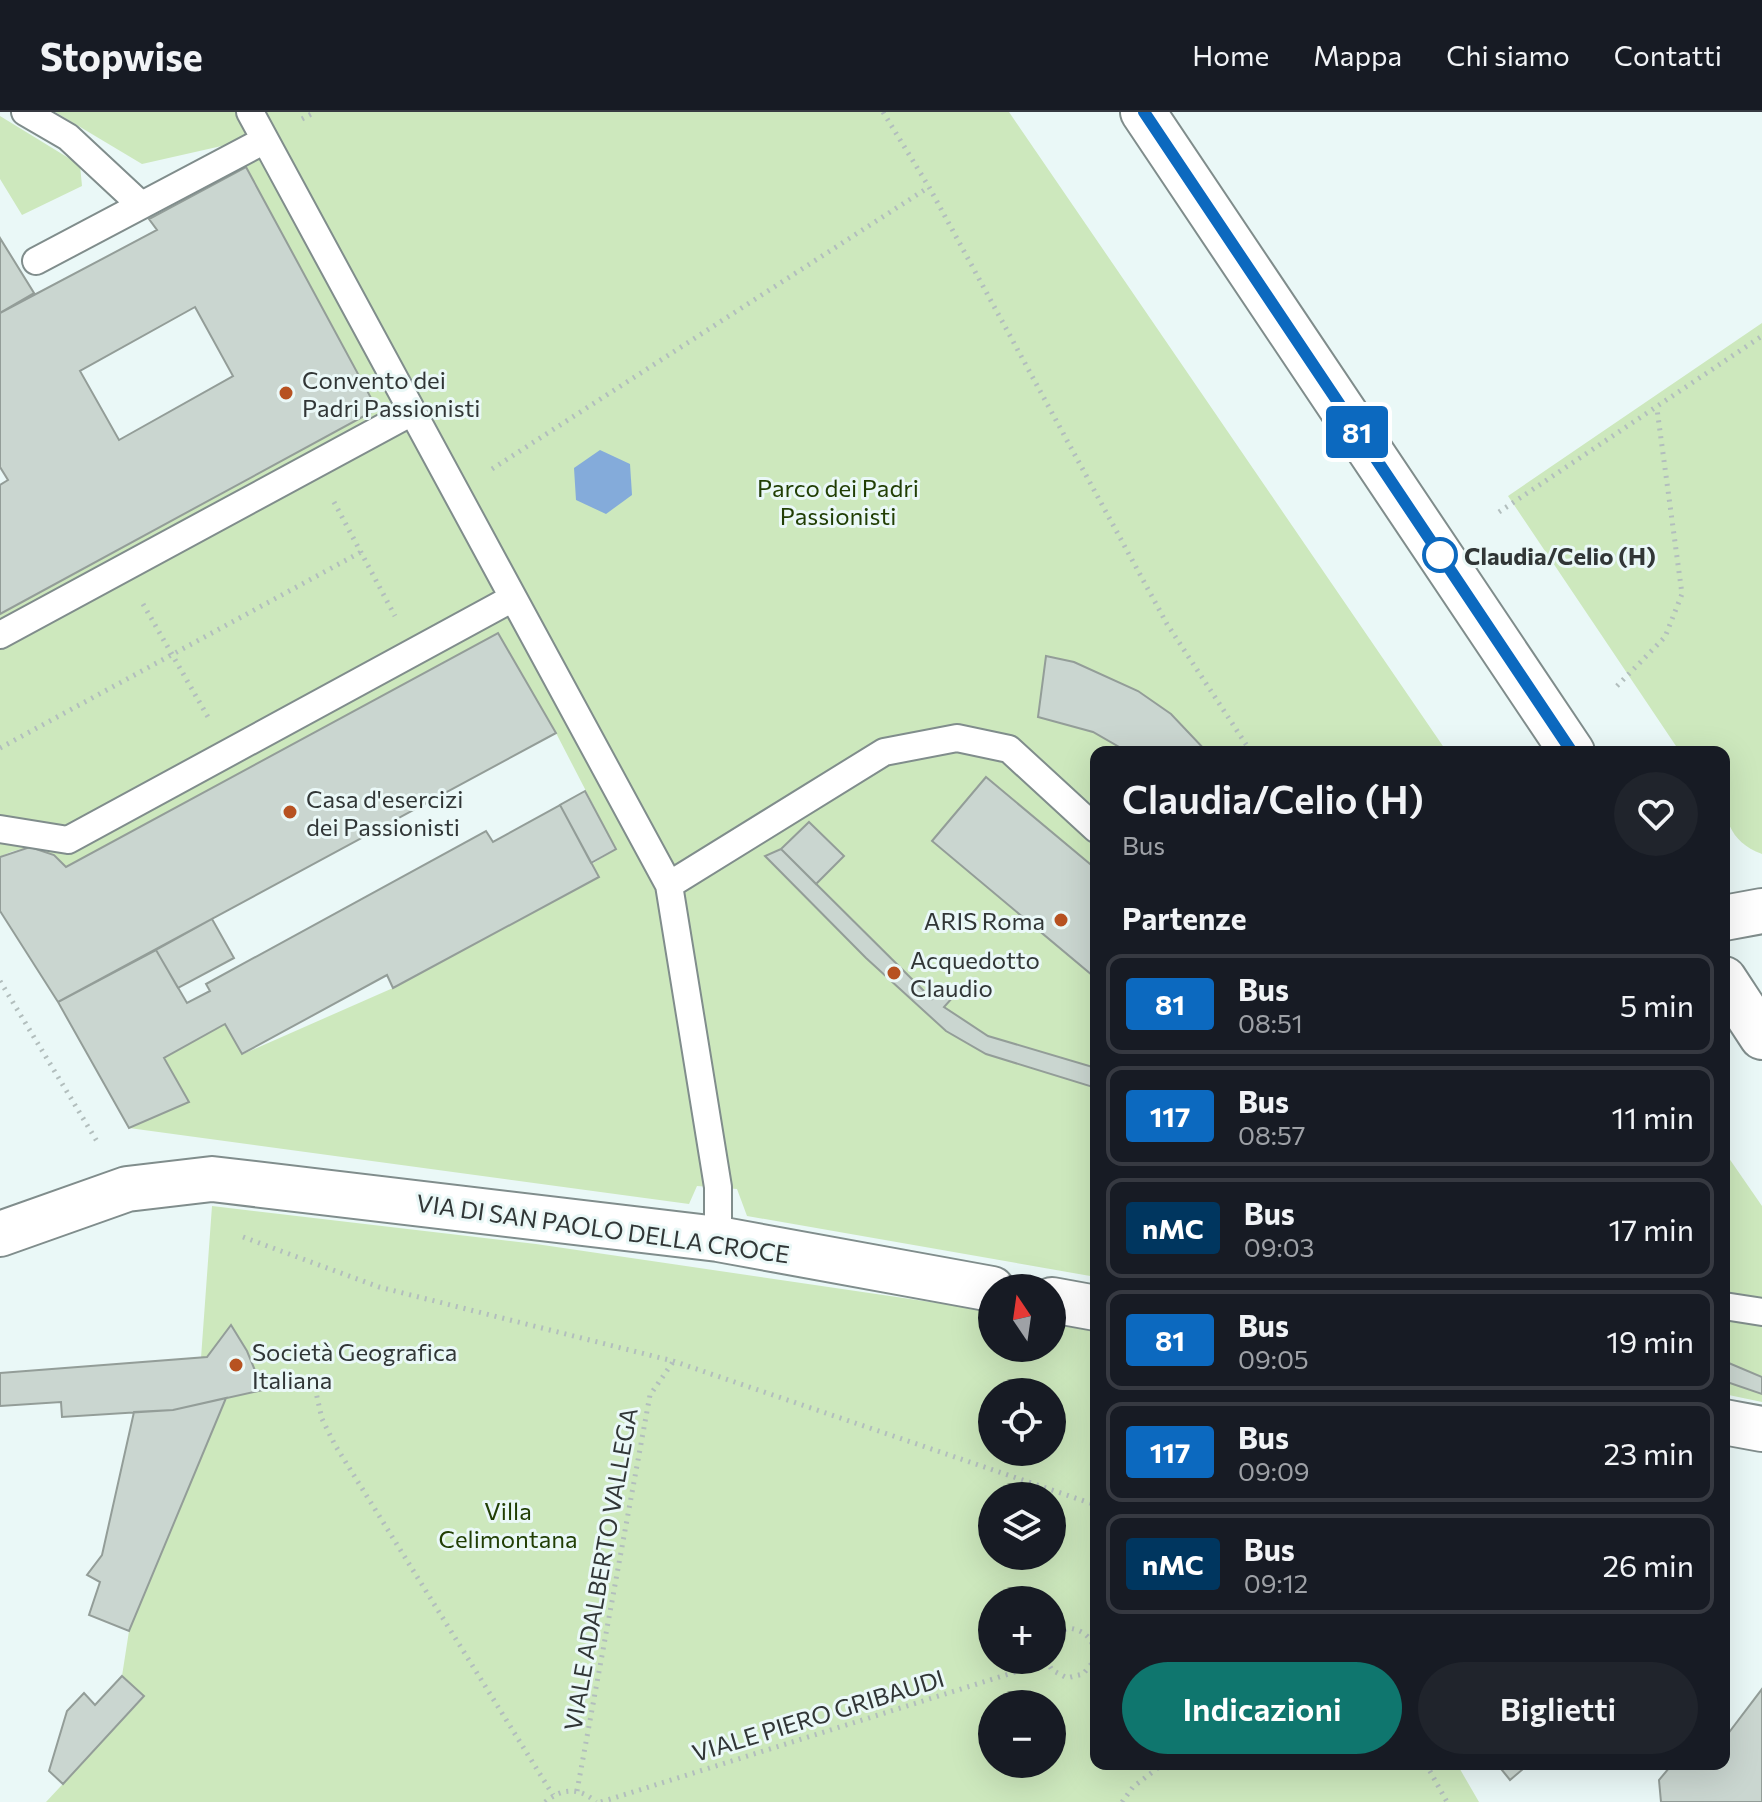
<!DOCTYPE html>
<html lang="it">
<head>
<meta charset="utf-8">
<style>
	body { margin:0; font-family:Commissioner,sans-serif; background:#20242c; color:#f1f3f6; height:100vh; display:flex; flex-direction:column; font-size:30px; white-space:nowrap }
	* { box-sizing:border-box; margin:0 }
	p { font-size:26px; color:#9ea1a6 }
	.icon { flex:none; width:44px; height:44px; fill:none; stroke:currentColor; stroke-width:2; stroke-linecap:round; stroke-linejoin:round }
	.map { position:relative; flex:1; overflow:hidden }
	.side { position:absolute; left:1090px; top:634px; width:640px; height:1024px; display:flex; flex-direction:column; background:#171b24; border-radius:16px; box-shadow:0 8px 32px #0002 }
	.side>* { flex:none }
	.badge { padding:0 16px; border-radius:6px; font-size:28px; line-height:52px }
	.needle { width:52px; rotate:347deg }
	.buttons { position:absolute; left:978px; top:1162px; display:grid; gap:16px }
	.buttons a { display:grid; place-items:center; width:88px; height:88px; border-radius:50%; background:#171b24; box-shadow:0 8px 32px #0002; font-size:40px }
	.map>.badge { position:absolute; translate:-50% -50%; box-shadow:0 0 0 4px #fff }
	h2 { padding:0 32px; font-size:30px; line-height:72px }
	.round { display:grid; place-items:center; flex:none; width:84px; height:84px; border-radius:42px; background:#20242c }
	.overview { display:flex; align-items:center; justify-content:space-between; height:136px; padding:0 32px }
	h1 { font-size:38px; font-weight:600; line-height:60px }
	.primary-button { display:flex; gap:16px; margin-top:auto; padding:16px 32px }
	.primary-button a { flex:1; height:92px; border-radius:48px; background:#0f766e; color:#fff; font-size:32px; font-weight:600; line-height:92px; text-align:center }
	.primary-button a+a { background:#20242c; color:#f1f3f6 }
	ul { padding:0; list-style:none }
	li { display:flex; align-items:center; gap:24px; height:100px; margin:0 16px 12px; padding:0 16px; border:4px solid #363941; border-radius:16px }
	li div { flex:1 }
	li b { display:block; font-size:30px }
	li em { font-style:normal }
	li .badge { min-width:88px; font-weight:700; text-align:center }
	header { display:flex; align-items:center; gap:48px; box-sizing:border-box; height:112px; padding:0 40px; background:#171b24; border-bottom:2px solid #363941 }
	header strong { font-size:38px }
	nav { display:flex; gap:44px; margin-inline-start:auto; font-size:28px }
	.map>svg:first-child { display:block }
	.green { fill:#cde8bd; fill-rule:evenodd }
	.water { fill:#84abda }
	.building { fill:#cad6d0; stroke:#939d98; stroke-width:2; fill-rule:evenodd }
	.lines { fill:none; stroke-linecap:round; stroke-linejoin:round }
	.service-casing { stroke:#808d8c; stroke-width:30 }
	.minor-casing { stroke:#808d8c; stroke-width:48 }
	.tertiary-casing { stroke:#808d8c; stroke-width:48 }
	.path { stroke:#b2bebd; stroke-width:5; stroke-dasharray:2 6; stroke-linecap:butt }
	.service { stroke:#fff; stroke-width:26 }
	.minor { stroke:#fff; stroke-width:44 }
	.tertiary { stroke:#fff; stroke-width:44 }
	.line-casing { stroke:#fff; stroke-width:18 }
	.line { stroke:#0c69bf; stroke-width:12 }
	.poi-dot { fill:#b75221; stroke:#eaf8f7; stroke-width:3 }
	.stop-dot { fill:#fff; stroke:#0c69bf; stroke-width:4 }
	.labels { text-anchor:middle; dominant-baseline:central; stroke-width:6; stroke-linejoin:round; paint-order:stroke }
	.poi-label { font-size:24px; fill:#313636; stroke:#eaf8f7; text-anchor:start }
	.park-label { font-size:24px; fill:#213e04; stroke:#eaf8f7 }
	.stop-label { font-size:24px; font-weight:bold; fill:#313636; stroke:#eaf8f7; text-anchor:start }
	.street-label { font-size:24px; fill:#313636; stroke:#eaf8f7 }
</style>
</head>
<body>
<header>
<strong>Stopwise</strong>
<nav><a>Home</a><a>Mappa</a><a>Chi siamo</a><a>Contatti</a></nav>
</header>
<div class="map">
<svg width="1762" height="1690" viewBox="0 0 1762 1690">
	<rect width="100%" height="100%" fill="#eaf8f7"/>
	<!-- green -->
	<path class="green" d="M55,0H1009L1447,640H1096V1165L747,1104L737,1077L697,1074L689,1092L129,1016L189,990L164,946L225,912L243,942L393,876L616,737L556,621L498,521L66,755C46,734 26,731 0,745V502L377,297L246,55L226,33L142,52Z
		M0,4L80,53L82,74L22,103L0,67Z
		M1762,211V742C1715,725 1724,681 1724,640H1680L1508,384Z
		M1724,1039L1762,1094V1290L1724,1282Z
		M212,1094L536,1132L992,1199V1236H1052V1210L1096,1219V1652H1457L1479,1690H46L144,1585L122,1564L129,1519L226,1286L262,1278L247,1239L232,1214L207,1245L201,1246ZM992,1280H1052V1340H992ZM992,1384H1052V1444H992ZM992,1488H1052V1548H992ZM992,1592H1052V1652H992Z"/>
	<!-- water -->
	<path class="water" d="M600,338L630,352L632,383L606,402L576,388L574,356Z"/>
	<!-- building -->
	<path class="building" d="M246,55L377,297L0,502V373L8,368L0,355V201L157,118L149,107ZM195,195L233,264L119,328L80,259Z
		M0,126L34,181L0,201Z
		M498,521L556,621L58,890L0,799V745L30,735L54,743L66,755Z
		M1046,544L1074,550L1138,579L1171,602L1207,640H1128L1093,620L1038,605Z
		M986,665L1096,757V858L1092,863L932,729Z
		M585,679L616,737L591,751L560,693Z
		M560,693L599,765L393,876L387,863L242,942L225,912L164,946L189,990L129,1016L58,890L156,838L187,891L210,879L206,872L486,719L493,730Z
		M809,710L844,744L816,772L781,737Z
		M781,737L932,887L943,876L953,885L944,895L988,924L1096,956V976L986,942L946,919L866,846L765,744Z
		M212,807L234,846L178,876L156,838Z
		M231,1213L247,1239L263,1278L173,1298L62,1305L61,1290L0,1294V1261L207,1245Z
		M1724,1249L1762,1265V1282L1724,1269Z
		M226,1286L129,1519L89,1503L100,1470L87,1463L102,1443L134,1300L173,1298Z
		M122,1564L144,1584L63,1672L49,1659L67,1599L84,1581L95,1593Z
		M1762,1577V1690H1661L1659,1668L1669,1656L1677,1652L1702,1656L1704,1652H1724V1627Z
		M1497,1652H1529L1510,1668Z"/>
	<g class="lines">
		<defs>
			<path id="service" d="M25,0L68,25L141,93
				M250,0L669,773L718,1075V1127
				M36,149L265,28
				M0,523L412,300
				M0,717L68,728L513,486
				M669,773L884,640L957,626L1009,637L1096,717
				M1724,1194L1762,1200"/>
			<path id="minor" d="M1724,806L1762,799
				M0,1122L127,1077L212,1067L718,1127L992,1177
				M1052,1188L1096,1196
				M1724,1310L1762,1317"/>
			<path id="tertiary" d="M1143,0L1572,640
				M1724,867L1762,925"/>
		</defs>
		<!-- service casing -->
		<use href="#service" class="service-casing"/>
		<!-- minor casing -->
		<use href="#minor" class="minor-casing"/>
		<!-- tertiary casing -->
		<use href="#tertiary" class="tertiary-casing"/>
		<!-- path -->
		<path class="path" d="M883,0L929,75L1167,512L1251,640
			M302,7L315,0
			M492,357L929,75
			M334,390L395,504
			M1499,400L1762,224
			M143,492L208,605
			M1617,574L1665,525L1682,482L1657,297
			M0,636L361,440
			M0,869L98,1031
			M243,1125L379,1175L673,1249L1096,1393
			M315,1276L322,1307L335,1333L553,1683
			M1046,1548L1052,1558L1067,1566L1083,1562L1094,1549C1096,1530 1087,1518 1068,1516L1052,1524
			M1426,1652L1447,1690
			M577,1679L650,1283L673,1250
			M545,1690C562,1676 579,1675 596,1690
			M601,1690L1047,1550
			M1122,1690L1133,1675L1163,1652"/>
		<!-- service -->
		<use href="#service" class="service"/>
		<!-- minor -->
		<use href="#minor" class="minor"/>
		<!-- tertiary -->
		<use href="#tertiary" class="tertiary"/>
	</g>
	<g class="lines">
		<defs>
			<path id="line" d="M1144,0L1572,640"/>
		</defs>
		<!-- line casing -->
		<use href="#line" class="line-casing"/>
		<!-- line -->
		<use href="#line" class="line"/>
	</g>
	<!-- markers -->
	<g class="poi-dot">
		<circle cx="286" cy="281" r="8"/>
		<circle cx="290" cy="700" r="8"/>
		<circle cx="1061" cy="808" r="8"/>
		<circle cx="894" cy="861" r="8"/>
		<circle cx="236" cy="1253" r="8"/>
	</g>
	<circle class="stop-dot" cx="1440" cy="443" r="16"/>
	<g class="labels">
		<!-- poi labels -->
		<g class="poi-label">
			<text x="302" y="267">Convento dei<tspan x="302" dy="28">Padri Passionisti</tspan></text>
			<text x="306" y="686">Casa d'esercizi<tspan x="306" dy="28">dei Passionisti</tspan></text>
			<text x="1045" y="808" text-anchor="end">ARIS Roma</text>
			<text x="910" y="847">Acquedotto<tspan x="910" dy="28">Claudio</tspan></text>
			<text x="252" y="1239">Società Geografica<tspan x="252" dy="28">Italiana</tspan></text>
		</g>
		<!-- park labels -->
		<g class="park-label">
			<text x="838" y="375">Parco dei Padri<tspan x="838" dy="28">Passionisti</tspan></text>
			<text x="508" y="1398">Villa<tspan x="508" dy="28">Celimontana</tspan></text>
		</g>
		<!-- stop labels -->
		<g class="stop-label">
			<text x="1464" y="443">Claudia/Celio (H)</text>
		</g>
		<!-- street labels -->
		<g class="street-label">
			<text transform="translate(603 1116) rotate(8)">VIA DI SAN PAOLO DELLA CROCE</text>
			<text transform="translate(600 1457) rotate(-80)">VIALE ADALBERTO VALLEGA</text>
			<text transform="translate(818 1603) rotate(-17)">VIALE PIERO GRIBAUDI</text>
		</g>
	</g>
</svg>
<div class="buttons">
<a><svg class="needle" viewBox="-14 -14 28 28"><path d="M0-13l5 13h-10z" fill="#e53935"/><path d="M0 13l5-13h-10z" fill="#9ea1a6"/></svg></a>
<a><svg class="icon" aria-label="locate" viewBox="0 0 24 24"><circle cx="12" cy="12" r="6"/><path d="M12 2v4M12 18v4M2 12h4M18 12h4"/></svg></a>
<a><svg class="icon" aria-label="layers" viewBox="0 0 24 24"><path d="M12 4l9 5-9 5-9-5zM3 14l9 5 9-5"/></svg></a>
<a>+</a>
<a>−</a>
</div>
<b class="badge" style="left:1357px;top:320px;background:#0c69bf;color:#fff">81</b>
<section class="side">
<div class="overview"><div><h1>Claudia/Celio (H)</h1><p>Bus</p></div><a class="round"><svg class="icon" aria-label="heart" viewBox="0 0 24 24"><path d="M12 20l-8-8c-3-5 5-10 8-4 3-6 11-1 8 4z"/></svg></a></div>
<h2>Partenze</h2>
<ul>
<li><span class="badge" style="background:#0c69bf;color:#fff">81</span><div><b>Bus</b><p>08:51</p></div><em>5 min</em></li>
<li><span class="badge" style="background:#0c69bf;color:#fff">117</span><div><b>Bus</b><p>08:57</p></div><em>11 min</em></li>
<li><span class="badge" style="background:#00365f;color:#fff">nMC</span><div><b>Bus</b><p>09:03</p></div><em>17 min</em></li>
<li><span class="badge" style="background:#0c69bf;color:#fff">81</span><div><b>Bus</b><p>09:05</p></div><em>19 min</em></li>
<li><span class="badge" style="background:#0c69bf;color:#fff">117</span><div><b>Bus</b><p>09:09</p></div><em>23 min</em></li>
<li><span class="badge" style="background:#00365f;color:#fff">nMC</span><div><b>Bus</b><p>09:12</p></div><em>26 min</em></li>
</ul>
<div class="primary-button"><a>Indicazioni</a><a>Biglietti</a></div>
</section>
</div>
</body>
</html>
